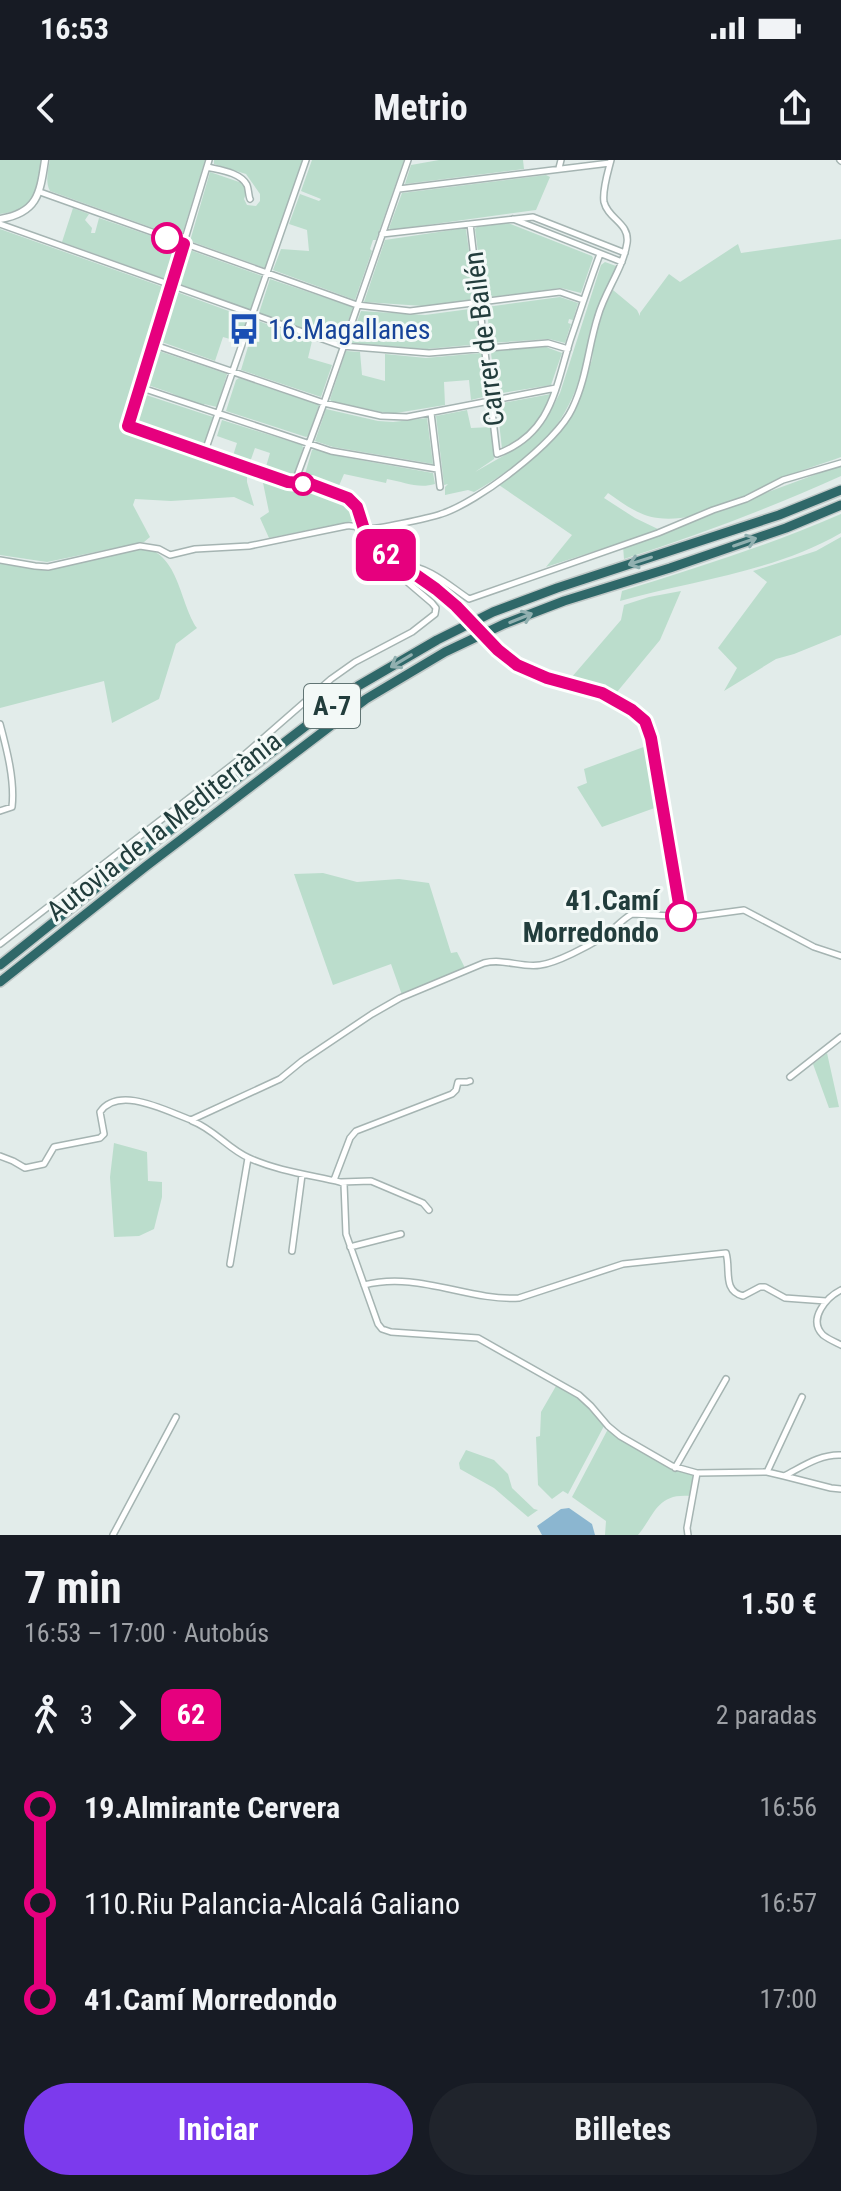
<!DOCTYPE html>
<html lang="es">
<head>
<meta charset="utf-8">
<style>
	body { margin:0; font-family:"Roboto Condensed",sans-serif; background:#20242c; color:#f1f3f6; height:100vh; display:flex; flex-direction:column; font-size:30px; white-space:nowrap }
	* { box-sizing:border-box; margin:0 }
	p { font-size:26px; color:#9ea1a6 }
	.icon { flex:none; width:44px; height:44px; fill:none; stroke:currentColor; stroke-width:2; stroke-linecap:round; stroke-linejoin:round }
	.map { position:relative; height:1375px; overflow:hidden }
	.panel { display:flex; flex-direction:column; background:#171b24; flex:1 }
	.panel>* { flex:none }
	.badge { padding:0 16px; border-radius:12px; font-size:28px; line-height:52px }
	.map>.badge { position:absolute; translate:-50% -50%; box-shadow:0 0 0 4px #fff }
	.legs { display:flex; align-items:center; gap:12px; height:88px; padding:0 24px; font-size:26px }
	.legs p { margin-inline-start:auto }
	.overview { display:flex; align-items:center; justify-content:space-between; height:136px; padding:0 24px }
	h1 { font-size:44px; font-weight:700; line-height:60px }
	.button { display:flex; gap:16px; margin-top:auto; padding:16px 24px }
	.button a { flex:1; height:92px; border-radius:48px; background:#7c3aed; color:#fff; font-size:32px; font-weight:700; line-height:92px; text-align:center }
	.button a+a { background:#20242c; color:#f1f3f6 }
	ul { padding:0 24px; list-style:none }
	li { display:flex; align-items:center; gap:28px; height:96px; font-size:30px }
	li i { display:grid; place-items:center; width:12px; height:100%; margin:0 10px; background:currentColor }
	li i::after { content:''; width:20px; height:20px; margin:-10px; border:6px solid; border-radius:50%; background:#171b24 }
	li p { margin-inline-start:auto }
	li:first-child i { background:linear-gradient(#0000 50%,currentColor 0) }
	li:last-child i { background:linear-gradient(currentColor 50%,#0000 0) }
	.status { display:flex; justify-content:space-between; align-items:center; height:56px; padding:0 40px; background:#171b24; direction:ltr }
	.status svg { height:22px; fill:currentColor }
	header { display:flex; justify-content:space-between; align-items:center; height:104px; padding:0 24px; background:#171b24; font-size:36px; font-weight:700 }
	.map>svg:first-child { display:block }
	.green { fill:#bdc }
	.water { fill:#8bb6d0 }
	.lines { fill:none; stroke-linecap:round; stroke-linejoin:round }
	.minor-casing { stroke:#a5b4b2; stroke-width:8 }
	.tertiary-casing { stroke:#a5b4b2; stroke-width:9 }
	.motorway-casing { stroke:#c1c9c8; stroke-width:12 }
	.minor { stroke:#fff; stroke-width:5 }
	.tertiary { stroke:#fff; stroke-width:6 }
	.motorway { stroke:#2f6869; stroke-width:9 }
	.minor-bridge-casing { stroke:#a5b4b2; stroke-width:8; stroke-linecap:butt }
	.minor-bridge { stroke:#fff; stroke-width:5 }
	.oneway { stroke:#91b0b0 }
	.line-1-casing { stroke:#fff; stroke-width:18 }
	.line-1 { stroke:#e6007e; stroke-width:12 }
	.stop-1-dot { fill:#fff; stroke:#e6007e; stroke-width:4 }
	.labels { text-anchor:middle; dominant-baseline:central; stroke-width:6; stroke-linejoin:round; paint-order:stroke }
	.shield { fill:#f3f9f7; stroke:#617574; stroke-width:2 }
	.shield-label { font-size:26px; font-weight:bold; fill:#223d3c }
	.transit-label { font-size:28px; fill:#164399; stroke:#f3f9f7; text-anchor:start }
	.street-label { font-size:28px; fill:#223d3c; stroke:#f3f9f7 }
	.stop-label { font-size:28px; font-weight:bold; fill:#223d3c; stroke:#f3f9f7; text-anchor:end }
</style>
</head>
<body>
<div class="status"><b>16:53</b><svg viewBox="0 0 49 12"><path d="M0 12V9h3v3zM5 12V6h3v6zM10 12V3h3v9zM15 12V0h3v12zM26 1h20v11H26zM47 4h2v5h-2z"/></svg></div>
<header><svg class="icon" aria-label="back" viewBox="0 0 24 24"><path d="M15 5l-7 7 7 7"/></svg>Metrio<svg class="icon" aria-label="share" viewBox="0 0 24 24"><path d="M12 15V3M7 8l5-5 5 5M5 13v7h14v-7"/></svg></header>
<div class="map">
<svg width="841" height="1375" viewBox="0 0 841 1375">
	<rect width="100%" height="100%" fill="#e2ecea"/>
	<!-- green -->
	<path class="green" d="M0,0H41C37,30 36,50 0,54Z
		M50,0H205L182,75L179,74L178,77L50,31C45,22 48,10 50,0Z
		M214,0H303L265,108L190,81L210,12L242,23L247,31L244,39L247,45L256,46L260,41V34L246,14L214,4Z
		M312,0H404L376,80H373L370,89L372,91L355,140L273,110L281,89L309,91L307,70L289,64L300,34L319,41L321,39L301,31Z
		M439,0H523L524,9L405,24L411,5Z
		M546,15L550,17L536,50L391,70L389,68L402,33Z
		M73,48L89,54L85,60L92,68L91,73H95L99,58L166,81V84L178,88L168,120L62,82Z
		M508,63L592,96L593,98L581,133L561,128L484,138L475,69L477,67Z
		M465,68L466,70L476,139L423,146L364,142L385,80Z
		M0,69L166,128L123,267L247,313V322L254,346L234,337L171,341L135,339L133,345L150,377L144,382L47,402L0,395Z
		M841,79V297C825,303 809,307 794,314C754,330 702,364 658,358C639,356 624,344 608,333L604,338L635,358L660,370L546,407L572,375L499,325L556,276L567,262L592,200L595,171L604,146L613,130L637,150L640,156V153L669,114L680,122L738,84L741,93Z
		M187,89L262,116L251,150L177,123Z
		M605,102L616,106C608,129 594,150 589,175C587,183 588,191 586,199C566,271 536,295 474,332L468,330L445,335V327L448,324L444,325L436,256L467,250L471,268L491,267L494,299L475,312L522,285L547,258L560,233L601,105Z
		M270,119L353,147L341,182L259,153Z
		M174,131L248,158L240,182L223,177L215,201L159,181Z
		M560,137L578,143L573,160L569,159L568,163L571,164L565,183L549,179L490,183L487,147Z
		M477,148L481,184L427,189L349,183L361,151L425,155Z
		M256,160L312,181L308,198L332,205L321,237L241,210Z
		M546,187L562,193L551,225L496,234L491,193L493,191Z
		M156,190L227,214L217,247L204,244L203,247L171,233L148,225L146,224Z
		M346,191L360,192L362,215L385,221V194L426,198L481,193L483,194L487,236L471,240L469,220L444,222L445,245L390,254L331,241L330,239Z
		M239,218L319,245L308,276L306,277L226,251L236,220Z
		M143,234L213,257L203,290L134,266Z
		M551,234L553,235C544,254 525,287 502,289L497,244Z
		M326,249L378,261L393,262L427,258L433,304L333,287L315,281Z
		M222,260L302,285L303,288L293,317L291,318L265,310L270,293L255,288L249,305L232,299L237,283L217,276Z
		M314,289L343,297L433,313L435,324C418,329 404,322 387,319L386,323L344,314L338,328L305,314L312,290Z
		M841,305V316C770,348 698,375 624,399L623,386Z
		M262,318C272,321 282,325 293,327C316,332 349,331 359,357L358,360L269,378L260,358L269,352Z
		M841,354V373C774,412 694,420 620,441L622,431C696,408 770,385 841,354Z
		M841,377V475L794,494L776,499L724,531L737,508L718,488L767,422L753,411L816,391Z
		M144,388C179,394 180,444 197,468L176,484L159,539L112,563L104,521L0,548V403L26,408L51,409Z
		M681,431L660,480L617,532L571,518L621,460L624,445L649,437Z
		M649,585L660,646L602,667L577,627L587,623L584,609Z
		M323,713L357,722L399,719L429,723L451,793L457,792L465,808L402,835L391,804L333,825L294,714Z
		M827,893L839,947L829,948L813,904Z
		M114,983L147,992L148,1021L162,1022V1037L154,1069L139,1076L114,1077L110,1017Z
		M556,1226L579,1237L604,1266L568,1334L563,1331L552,1339L538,1325L536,1277L540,1276L541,1252Z
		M608,1269L668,1307L693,1315L691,1336C657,1333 656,1353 638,1375H605L606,1361L572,1337Z
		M466,1290L494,1300L508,1314L512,1328L534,1349L538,1350L528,1357L494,1328L460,1309L459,1303Z"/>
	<!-- water -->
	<path class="water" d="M569,1348L592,1364L595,1375H542L537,1366L561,1349Z"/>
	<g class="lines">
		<defs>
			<path id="minor" d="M209,0L128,266L288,322L311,324L348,338L357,347L364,369L379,389L436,429L456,446
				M840,0L841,1
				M207,7C219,10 240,12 247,25C248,26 249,38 250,39
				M559,8L561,0
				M399,29L610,3
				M40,32L357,145L410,151L560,132L583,140
				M513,59L622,102
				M0,64L342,186L429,193L548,183L568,189
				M470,64L497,294C551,274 555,230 570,181C580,152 589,123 600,94
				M382,74L533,57L625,93
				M152,184L324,243L381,256L407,257L556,228
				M139,227L331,291L437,309
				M431,253L440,327
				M204,294L306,0
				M294,324L324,243L408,0
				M0,400L35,406L48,407L140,386L159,389L170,395L195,389L249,386L346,366C354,365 357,367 364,369C375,370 429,358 441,354C477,343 556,283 572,249C587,218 588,187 598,156C605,131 623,109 627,83C630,63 608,59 604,42C602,30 608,12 611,0
				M404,405C430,407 448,425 469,439L658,373L713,350L746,339L783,320L841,303
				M498,490C513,502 528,511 547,518C575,528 624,535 644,561C647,565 649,573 651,578L681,755
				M0,564C7,590 15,621 12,647L0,651
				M0,784L236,602L331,519L355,502L412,472L435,454L436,448L432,443L378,397L379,390
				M790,917L841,877
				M192,961C214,969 228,989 249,998C278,1011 310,1015 340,1022L344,1024L346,1074L378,1164L382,1169L391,1172L478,1178L579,1235L591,1246L608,1266L620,1276L672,1306L697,1313L687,1368L688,1375
				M0,996L13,1001L25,1008L44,1004L54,987L100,978L104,974L100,952C119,925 166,951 191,960L280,919L302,901L372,854L400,838L484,803C504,798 521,808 540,805C557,803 588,786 603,777C614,770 621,760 632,754L692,757L744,750L814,787L841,796
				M334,1020L350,978L356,971L452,934L456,930L458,922H467L470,921
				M341,1022L371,1021L423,1043L429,1050
				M350,1087L401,1074
				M292,1091L302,1015
				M230,1104L248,998
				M364,1125C418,1111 467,1141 519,1138L623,1104L726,1093C731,1109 722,1131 743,1136L760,1127H765L785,1138L826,1141
				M841,1130C827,1137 807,1159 823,1175C828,1179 835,1182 841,1185
				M675,1308L726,1219
				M767,1312L784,1316C802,1307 820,1294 841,1295
				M697,1313L767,1312L802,1237
				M784,1316L831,1328L841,1329
				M113,1375L176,1257"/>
			<path id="tertiary" d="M0,59C38,53 40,33 45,0"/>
			<path id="motorway" d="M0,805L135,697L358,526L437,480L493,452L557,428L779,355L841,330
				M0,822L145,707L366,539L445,492L504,464L564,441L670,408L786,368L841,345"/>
		</defs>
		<!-- minor casing -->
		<use href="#minor" class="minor-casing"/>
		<!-- tertiary casing -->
		<use href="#tertiary" class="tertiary-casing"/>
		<!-- motorway casing -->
		<use href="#motorway" class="motorway-casing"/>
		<!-- minor -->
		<use href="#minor" class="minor"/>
		<!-- tertiary -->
		<use href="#tertiary" class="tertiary"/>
		<!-- motorway -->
		<use href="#motorway" class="motorway"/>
		<defs>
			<path id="minor-bridge" d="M456,446L498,490"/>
		</defs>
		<!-- minor-bridge casing -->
		<use href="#minor-bridge" class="minor-bridge-casing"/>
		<!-- minor-bridge -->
		<use href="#minor-bridge" class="minor-bridge"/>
	</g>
	<!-- one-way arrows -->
	<defs><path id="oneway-shaft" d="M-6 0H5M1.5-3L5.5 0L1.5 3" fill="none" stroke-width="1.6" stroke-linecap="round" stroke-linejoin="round" transform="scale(2)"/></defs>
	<g class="oneway">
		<use href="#oneway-shaft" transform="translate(745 382) rotate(-19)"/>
		<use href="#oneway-shaft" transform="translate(640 401) rotate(162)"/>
		<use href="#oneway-shaft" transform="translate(521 458) rotate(-22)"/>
		<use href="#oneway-shaft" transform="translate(401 501) rotate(149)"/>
	</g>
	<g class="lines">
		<defs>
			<path id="line-1" d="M167,78L184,84L128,266L288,322L311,324L348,338L357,347L364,369L379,389L436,429L456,446L498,490L517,505L547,518L602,533L632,550L645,561L651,578L681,756"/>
		</defs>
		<!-- line-1 casing -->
		<use href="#line-1" class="line-1-casing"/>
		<!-- line-1 -->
		<use href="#line-1" class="line-1"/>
	</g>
	<!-- icons -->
	<defs>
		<symbol id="bus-bare" viewBox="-9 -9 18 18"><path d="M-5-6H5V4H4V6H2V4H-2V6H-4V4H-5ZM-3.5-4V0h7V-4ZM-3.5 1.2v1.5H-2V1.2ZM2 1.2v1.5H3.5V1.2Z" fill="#1a4fb4" stroke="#f3f9f7" stroke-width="2.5" paint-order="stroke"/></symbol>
	</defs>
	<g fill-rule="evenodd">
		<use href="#bus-bare" x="222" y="147" width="44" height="44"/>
	</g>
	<!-- markers -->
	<g class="stop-1-dot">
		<circle cx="167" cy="78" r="14"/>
		<circle cx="303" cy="324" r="10"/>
		<circle cx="681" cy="756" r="14"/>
	</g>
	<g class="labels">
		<!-- shield labels -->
		<rect class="shield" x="304" y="524" width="56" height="44" rx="6"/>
		<g class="shield-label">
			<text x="332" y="546">A-7</text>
		</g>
		<!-- transit labels -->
		<g class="transit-label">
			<text x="268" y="169">16.Magallanes</text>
		</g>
		<!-- street labels -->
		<g class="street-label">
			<text transform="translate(484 179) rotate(-97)">Carrer de Bailén</text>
			<text transform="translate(164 666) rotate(-38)">Autovia de la Mediterrània</text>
		</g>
		<!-- stop labels -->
		<g class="stop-label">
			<text x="659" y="740">41.Camí<tspan x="659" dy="32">Morredondo</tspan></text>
		</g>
	</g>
</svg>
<b class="badge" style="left:386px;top:395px;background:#e6007e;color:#fff">62</b>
</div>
<section class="panel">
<div class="overview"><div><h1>7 min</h1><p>16:53 – 17:00 · Autobús</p></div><b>1.50 €</b></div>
<div class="legs"><svg class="icon" aria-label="walk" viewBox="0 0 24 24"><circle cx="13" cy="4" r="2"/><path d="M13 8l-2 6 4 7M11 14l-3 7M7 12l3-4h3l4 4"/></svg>3<svg class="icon" aria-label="forward" viewBox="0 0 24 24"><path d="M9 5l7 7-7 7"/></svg><b class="badge" style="background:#e6007e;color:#fff">62</b><p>2 paradas</p></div>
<ul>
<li><i style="color:#e6007e"></i><b>19.Almirante Cervera</b><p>16:56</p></li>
<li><i style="color:#e6007e"></i><span>110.Riu Palancia-Alcalá Galiano</span><p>16:57</p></li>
<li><i style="color:#e6007e"></i><b>41.Camí Morredondo</b><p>17:00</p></li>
</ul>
<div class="button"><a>Iniciar</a><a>Billetes</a></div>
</section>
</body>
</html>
